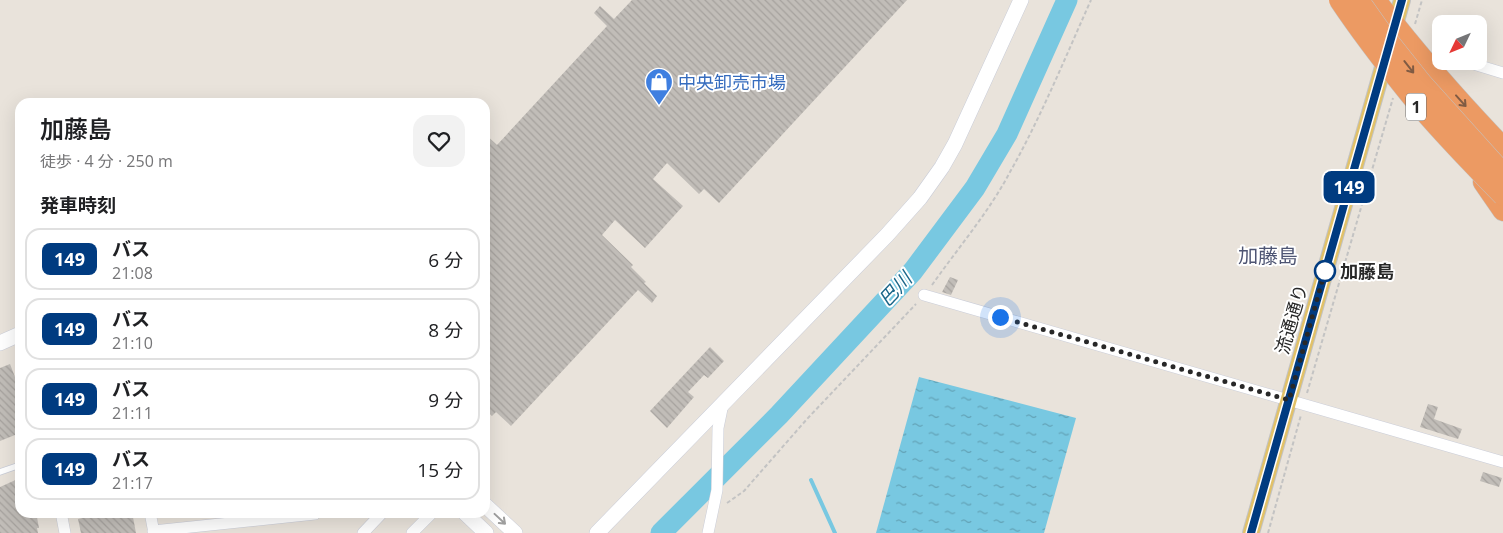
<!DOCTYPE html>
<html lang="ja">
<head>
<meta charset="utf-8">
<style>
	body { margin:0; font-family:"Open Sans","Noto Sans JP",sans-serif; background:#f2f2f2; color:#202124; height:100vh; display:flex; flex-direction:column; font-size:19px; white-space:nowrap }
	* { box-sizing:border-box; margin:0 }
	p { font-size:16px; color:#757577 }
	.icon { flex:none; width:28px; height:28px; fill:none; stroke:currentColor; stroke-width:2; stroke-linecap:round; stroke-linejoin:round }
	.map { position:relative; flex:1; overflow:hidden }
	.details { position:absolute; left:15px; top:98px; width:475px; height:420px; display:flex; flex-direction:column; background:#fff; border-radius:15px; box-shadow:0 5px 20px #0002 }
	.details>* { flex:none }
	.badge { padding:0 10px; border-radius:8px; font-size:18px; line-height:32px }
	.needle { width:32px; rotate:227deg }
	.buttons { position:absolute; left:1432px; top:15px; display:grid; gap:10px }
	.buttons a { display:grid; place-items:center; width:55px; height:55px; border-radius:10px; background:#fff; box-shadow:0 5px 20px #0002; font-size:25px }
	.you { position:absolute; width:25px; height:25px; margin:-12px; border:4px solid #fff; border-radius:50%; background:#1a73e8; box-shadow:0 0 0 8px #1a73e833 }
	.map>.badge { position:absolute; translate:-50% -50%; box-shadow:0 0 0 2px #fff }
	h2 { padding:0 25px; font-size:19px; line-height:45px }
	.round { display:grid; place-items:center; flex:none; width:52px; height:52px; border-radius:15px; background:#f2f2f2 }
	.headline { display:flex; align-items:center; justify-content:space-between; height:85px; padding:0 25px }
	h1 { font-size:24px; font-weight:600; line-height:38px }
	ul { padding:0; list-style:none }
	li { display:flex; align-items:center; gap:15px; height:62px; margin:0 10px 8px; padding:0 15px; border:2px solid #e0e0e0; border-radius:15px }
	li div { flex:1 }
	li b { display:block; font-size:19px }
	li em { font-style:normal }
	li .badge { min-width:55px; font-weight:700; text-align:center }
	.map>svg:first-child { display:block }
	.water { fill:url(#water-ripples) }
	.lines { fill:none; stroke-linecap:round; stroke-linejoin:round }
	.stream { stroke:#78c8e1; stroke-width:4 }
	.river { stroke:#78c8e1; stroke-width:21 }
	.building { fill:url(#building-back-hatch) }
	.lane-casing { stroke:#cacdd8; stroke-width:7 }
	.street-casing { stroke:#cacdd8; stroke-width:12 }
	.secondary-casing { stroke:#cacdd8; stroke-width:16 }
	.primary-casing { stroke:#c3c3c3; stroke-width:18 }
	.highway-casing { stroke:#c3c3c3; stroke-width:21 }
	.path { stroke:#c3c3c3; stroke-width:2; stroke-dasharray:4 2.5; stroke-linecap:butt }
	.lane { stroke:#fff; stroke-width:5.5 }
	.street { stroke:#fff; stroke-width:11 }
	.secondary { stroke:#fff; stroke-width:15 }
	.primary { stroke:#e1c168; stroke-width:16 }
	.highway { stroke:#ec9a63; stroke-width:20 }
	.highway-bridge-casing { stroke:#c3c3c3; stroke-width:21; stroke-linecap:butt }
	.highway-bridge { stroke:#ec9a63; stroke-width:20 }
	.oneway { stroke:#805b43 }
	.oneway2 { stroke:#9e9e9e }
	.line-casing { stroke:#fff; stroke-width:11 }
	.line { stroke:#003b80; stroke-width:8 }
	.walk { stroke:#282828; stroke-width:5; stroke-dasharray:0 9 }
	.stop-dot { fill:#fff; stroke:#003b80; stroke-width:2.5 }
	.labels { text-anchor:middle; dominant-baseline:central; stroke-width:4; stroke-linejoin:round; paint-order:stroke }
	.shield { fill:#fff; stroke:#686868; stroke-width:1 }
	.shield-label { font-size:16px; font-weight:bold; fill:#282828 }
	.shop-label { font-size:18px; fill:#366cbe; stroke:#fff; text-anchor:start }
	.stop-label { font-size:18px; font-weight:bold; fill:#282828; stroke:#fff; text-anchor:start }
	.street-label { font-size:18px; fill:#282828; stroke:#fff }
	.water-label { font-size:19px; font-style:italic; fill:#1b6689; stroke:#fff }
	.quarter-label { font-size:20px; fill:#4e5573; stroke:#fff }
</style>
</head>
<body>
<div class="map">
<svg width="1503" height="533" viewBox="0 0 1503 533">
	<defs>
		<pattern id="water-ripples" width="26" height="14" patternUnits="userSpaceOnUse" patternTransform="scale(1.25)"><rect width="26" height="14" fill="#78c8e1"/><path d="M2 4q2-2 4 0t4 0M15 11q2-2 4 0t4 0" fill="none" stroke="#62a2b6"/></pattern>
		<pattern id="building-back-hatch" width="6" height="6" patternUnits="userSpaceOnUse" patternTransform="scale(1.25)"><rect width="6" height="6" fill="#c1bdb8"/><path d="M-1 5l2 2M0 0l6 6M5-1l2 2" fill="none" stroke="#a6a29e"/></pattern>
	</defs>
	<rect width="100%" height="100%" fill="#e9e3db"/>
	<!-- water -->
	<path class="water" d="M919,377L1076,418L1044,533H876Z"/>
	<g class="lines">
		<!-- stream -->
		<path class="stream" d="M811,480L835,533"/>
		<!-- river -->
		<path class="river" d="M661,533L779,415L913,271L975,188L1007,134L1067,0"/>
	</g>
	<!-- building -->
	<path class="building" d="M632,0H907L719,203L704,189L699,194L667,163L653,179L683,206L645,248L615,220L602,235L633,265L631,267L646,282L644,283L657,296L652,303L638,290L511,426L496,412L492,416L485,409V134L497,145L607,26L594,13L600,6L614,19Z
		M950,277L958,280L951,295L942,292Z
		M710,347L724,361L708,378L704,375L688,392L694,397L667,428L650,411Z
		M10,364L20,390V433L0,441V368Z
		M1428,404L1438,407L1434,419L1462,429L1458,439L1420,427Z
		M1483,472L1502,478L1499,487L1480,481Z
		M20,478V512H36L39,528H37L38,533H0V487Z
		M107,512H132L136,533H81L78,519Z"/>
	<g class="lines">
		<defs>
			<path id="lane" d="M0,472L20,465"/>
			<path id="street" d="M1467,62L1503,73
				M924,295L1503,462
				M61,512L65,533
				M150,512L154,533
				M153,531L315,514L316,512
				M363,533L383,512
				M412,533L433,512
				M708,533L717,490L718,428L723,404"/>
			<path id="secondary" d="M0,343L20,334
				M485,505L515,533
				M464,512L486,533
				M597,533L887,235L920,198L942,167L955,144L1021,0"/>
			<path id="primary" d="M1251,533L1402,0"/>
			<path id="highway" d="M1376,0C1415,51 1458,100 1503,147
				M1483,182L1503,211"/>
		</defs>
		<!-- lane casing -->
		<use href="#lane" class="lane-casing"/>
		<!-- street casing -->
		<use href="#street" class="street-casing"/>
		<!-- secondary casing -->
		<use href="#secondary" class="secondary-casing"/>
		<!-- primary casing -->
		<use href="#primary" class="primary-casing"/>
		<!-- highway casing -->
		<use href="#highway" class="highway-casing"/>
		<!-- path -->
		<path class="path" d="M1415,24L1422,0
			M932,285C958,248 989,212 1010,172C1041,117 1065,58 1091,0
			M1307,393L1393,98
			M727,503L744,491L807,419L916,304
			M1268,533L1301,415"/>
		<!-- lane -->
		<use href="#lane" class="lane"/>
		<!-- street -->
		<use href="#street" class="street"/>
		<!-- secondary -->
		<use href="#secondary" class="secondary"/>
		<!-- primary -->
		<use href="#primary" class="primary"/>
		<!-- highway -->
		<use href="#highway" class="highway"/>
		<defs>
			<path id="highway-bridge" d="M1339,0C1361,33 1385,64 1410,95C1438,130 1471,163 1503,196
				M1359,0L1383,34L1422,83L1503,173"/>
		</defs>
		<!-- highway-bridge casing -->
		<use href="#highway-bridge" class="highway-bridge-casing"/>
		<!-- highway-bridge -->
		<use href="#highway-bridge" class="highway-bridge"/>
	</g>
	<!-- one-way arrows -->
	<defs><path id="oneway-shaft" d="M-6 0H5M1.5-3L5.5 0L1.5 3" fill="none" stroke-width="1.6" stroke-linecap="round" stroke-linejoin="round" transform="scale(1.25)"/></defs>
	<g class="oneway">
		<use href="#oneway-shaft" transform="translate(1409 67) rotate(52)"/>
		<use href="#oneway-shaft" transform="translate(1461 101) rotate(48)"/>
	</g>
	<use class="oneway2" href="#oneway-shaft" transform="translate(500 519) rotate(43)"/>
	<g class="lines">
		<defs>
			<path id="line" d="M1251,533L1402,0"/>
		</defs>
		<!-- line casing -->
		<use href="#line" class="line-casing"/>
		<!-- line -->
		<use href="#line" class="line"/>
		<!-- walk -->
		<path class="walk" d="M1000,317L1289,400L1325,271"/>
	</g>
	<!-- icons -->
	<defs>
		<symbol id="shop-pin" viewBox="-11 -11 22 30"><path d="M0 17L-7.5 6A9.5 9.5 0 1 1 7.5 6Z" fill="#3f7fe0" stroke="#fff"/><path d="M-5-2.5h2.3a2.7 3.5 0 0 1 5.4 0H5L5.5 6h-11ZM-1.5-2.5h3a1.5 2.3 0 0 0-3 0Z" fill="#fff"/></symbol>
	</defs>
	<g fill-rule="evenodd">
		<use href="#shop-pin" x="643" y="66" width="32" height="43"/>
	</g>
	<!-- markers -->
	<circle class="stop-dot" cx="1325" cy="271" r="10"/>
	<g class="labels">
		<!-- shield labels -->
		<rect class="shield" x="1406" y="93.5" width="20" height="27" rx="4"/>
		<g class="shield-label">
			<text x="1416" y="107">1</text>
		</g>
		<!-- shop labels -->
		<g class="shop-label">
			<text x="678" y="82">中央卸売市場</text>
		</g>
		<!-- stop labels -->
		<g class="stop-label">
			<text x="1340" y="271">加藤島</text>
		</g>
		<!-- street labels -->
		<g class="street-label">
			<text transform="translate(1291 319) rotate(-74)">流通通り</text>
		</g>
		<!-- water labels -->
		<g class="water-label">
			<text transform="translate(895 289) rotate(-47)">巴川</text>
		</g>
		<!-- quarter labels -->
		<g class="quarter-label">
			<text x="1268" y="255">加藤島</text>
		</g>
	</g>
</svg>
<div class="buttons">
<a><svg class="needle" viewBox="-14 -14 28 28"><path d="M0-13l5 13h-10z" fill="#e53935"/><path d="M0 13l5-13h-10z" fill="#757577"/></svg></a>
</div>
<div class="you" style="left:1000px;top:317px"></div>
<b class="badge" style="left:1349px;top:187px;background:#003b80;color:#fff">149</b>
<section class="details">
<div class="headline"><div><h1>加藤島</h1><p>徒歩 · 4 分 · 250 m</p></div><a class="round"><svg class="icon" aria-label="heart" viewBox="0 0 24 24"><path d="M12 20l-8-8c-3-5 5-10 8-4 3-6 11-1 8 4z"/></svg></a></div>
<h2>発車時刻</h2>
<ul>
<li><span class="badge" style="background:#003b80;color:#fff">149</span><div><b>バス</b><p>21:08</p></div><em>6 分</em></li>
<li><span class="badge" style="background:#003b80;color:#fff">149</span><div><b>バス</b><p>21:10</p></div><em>8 分</em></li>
<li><span class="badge" style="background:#003b80;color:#fff">149</span><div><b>バス</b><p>21:11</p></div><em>9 分</em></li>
<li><span class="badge" style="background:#003b80;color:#fff">149</span><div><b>バス</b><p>21:17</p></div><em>15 分</em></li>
</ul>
</section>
</div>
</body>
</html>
